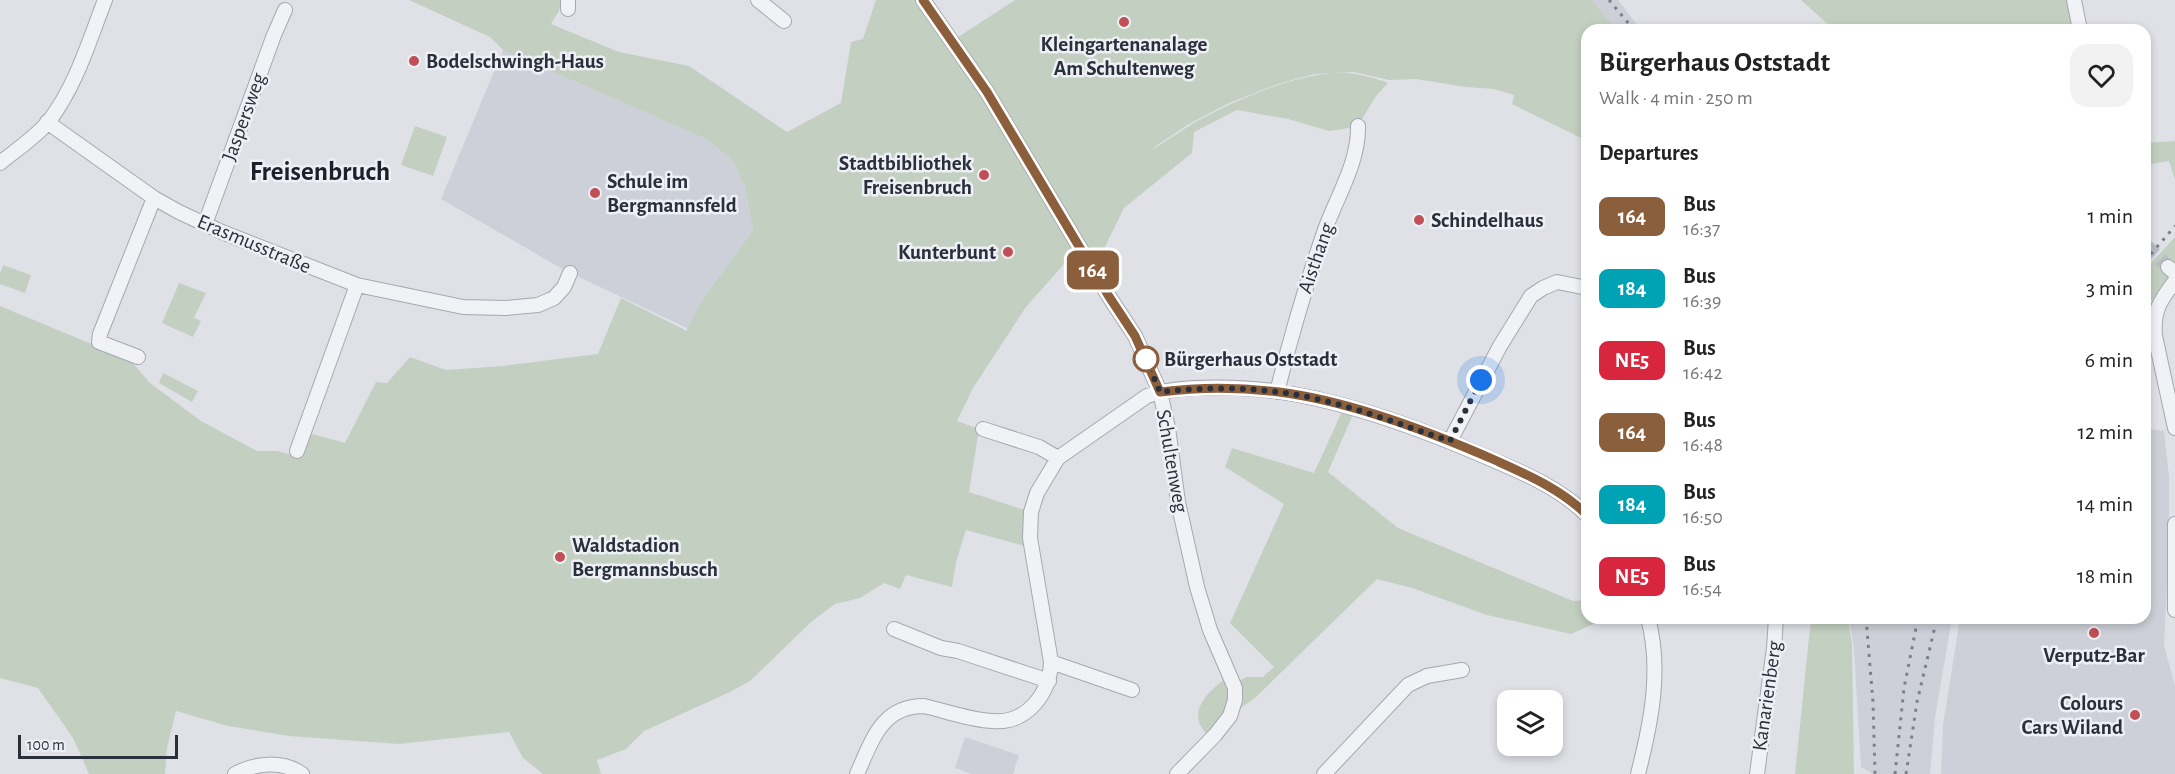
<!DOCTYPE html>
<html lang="en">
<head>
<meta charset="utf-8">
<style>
	body { margin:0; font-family:"Alegreya Sans",sans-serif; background:#f2f2f2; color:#222; height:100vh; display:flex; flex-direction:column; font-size:22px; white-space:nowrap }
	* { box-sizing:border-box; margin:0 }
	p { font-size:20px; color:#767676 }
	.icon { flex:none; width:33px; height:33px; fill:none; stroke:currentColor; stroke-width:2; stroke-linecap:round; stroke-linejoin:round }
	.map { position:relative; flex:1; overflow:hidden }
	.panel { position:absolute; left:1581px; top:24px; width:570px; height:600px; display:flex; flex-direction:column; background:#fff; border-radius:18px; box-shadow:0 3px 9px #0003 }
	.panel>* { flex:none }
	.badge { padding:0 12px; border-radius:9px; font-size:21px; line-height:39px }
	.tools { position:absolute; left:1497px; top:690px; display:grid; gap:12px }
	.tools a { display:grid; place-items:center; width:66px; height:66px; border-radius:12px; background:#fff; box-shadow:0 3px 9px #0003; font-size:30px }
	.scale { position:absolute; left:18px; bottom:15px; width:160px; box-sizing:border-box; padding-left:6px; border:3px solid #2a2f3c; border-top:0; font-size:16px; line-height:21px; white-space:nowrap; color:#2a2f3c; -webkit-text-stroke:4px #eef0f5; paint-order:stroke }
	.you { position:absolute; width:30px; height:30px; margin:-15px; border:4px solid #fff; border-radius:50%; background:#1a73e8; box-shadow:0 0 0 9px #1a73e833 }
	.map>.badge { position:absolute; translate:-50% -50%; box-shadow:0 0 0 3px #fff }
	h2 { padding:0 18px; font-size:22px; line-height:54px }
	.round { display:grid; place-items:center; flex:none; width:63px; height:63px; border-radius:18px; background:#f2f2f2 }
	.head { display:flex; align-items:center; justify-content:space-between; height:102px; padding:0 18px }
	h1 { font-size:28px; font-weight:700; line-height:45px }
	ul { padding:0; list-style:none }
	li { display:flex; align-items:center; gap:18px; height:72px; padding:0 18px }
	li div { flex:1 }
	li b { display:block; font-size:22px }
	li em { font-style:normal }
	li .badge { min-width:66px; font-weight:700; text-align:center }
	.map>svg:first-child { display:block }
	.built { fill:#cdd0d8 }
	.green { fill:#c3d0c1 }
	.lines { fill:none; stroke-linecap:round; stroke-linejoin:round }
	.minor-tunnel { stroke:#bbbdc5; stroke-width:14; stroke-dasharray:14 7; stroke-linecap:butt }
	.minor-casing { stroke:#a5a8b0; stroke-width:16 }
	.minor { stroke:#f1f2f6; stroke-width:14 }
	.rail { stroke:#7a808f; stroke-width:3; stroke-dasharray:3 6; stroke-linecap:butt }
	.line-casing { stroke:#fff; stroke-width:14 }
	.line { stroke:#8b5e3c; stroke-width:9 }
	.walk { stroke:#2a2f3c; stroke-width:6; stroke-dasharray:0 10.8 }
	.poi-dot { fill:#c14f56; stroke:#eef0f5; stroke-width:2 }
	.stop-dot { fill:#fff; stroke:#8b5e3c; stroke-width:3 }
	.labels { text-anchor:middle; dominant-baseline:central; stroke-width:5; stroke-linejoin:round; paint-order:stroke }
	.poi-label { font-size:21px; font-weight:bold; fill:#2a2f3c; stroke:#eef0f5; text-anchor:start }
	.street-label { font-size:21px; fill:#2a2f3c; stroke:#eef0f5 }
	.stop-label { font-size:21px; font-weight:bold; fill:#2a2f3c; stroke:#eef0f5; text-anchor:start }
	.district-label { font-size:27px; font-weight:bold; fill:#1c202d; stroke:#eef0f5 }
</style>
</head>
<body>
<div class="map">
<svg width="2175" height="774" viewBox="0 0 2175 774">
	<rect width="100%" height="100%" fill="#dfe1e7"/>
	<!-- built -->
	<path class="built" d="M1592,0H1618L1641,30H1617Z
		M503,50L706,139L734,162L745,187L753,230L698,306L687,328L566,271L441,199Z
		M2145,428L2164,431L2169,477V544L2164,645L2175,686V774H1941L1943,725L1960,618H2145Z
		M1849,618H1952L1935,718L1930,774H1873L1861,767L1854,649Z
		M965,737L1019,755L1013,774H972L955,768Z"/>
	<!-- green -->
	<path class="green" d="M409,0H561L559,11L551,24L619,52L689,66L787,132L841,103L851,42L863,39L876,0H918L952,41L1015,0H1592L1617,30H1587V141L1512,104L1514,95L1494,89L1466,87L1416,79L1389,80L1354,72L1314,74L1278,84L1229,103L1189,124L1156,146L1152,150C1169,140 1185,127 1203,118C1240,98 1292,76 1334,73C1353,72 1371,77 1388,83L1376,96L1357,127L1329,131L1288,119L1237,110L1194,132L1192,153L1124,208L1093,271L1079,247L1026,307L973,388L957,421L979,429L969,492L1031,512L1032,548L966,530L956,562L952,587L906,575L900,589L884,583L860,598L835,604L811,622L750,681L730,692L644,731L626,749L597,760L601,774H543L523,758L509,732L399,744L289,736L228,726L176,711L167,748L165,774H89L73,738L38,688L0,678V306L130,360L150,383L201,421L257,451H277L293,455L309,433L345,443L376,382L387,383L410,357L446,370L503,366L598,354L621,298L687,331V328L698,306L753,230L745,187L734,162L706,139L503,50L490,37Z
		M1801,0H2067L2077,30H1834Z
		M415,126L447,137L433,176L401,165Z
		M2175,141V180L2169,161L2145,165V143Z
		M2175,237V271L2147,306L2145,270Z
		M3,265L31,275L25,293L0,284V274Z
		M179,283L206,293L194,318L201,321L193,337L162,323Z
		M163,373L198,391L192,402L159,383Z
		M1344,407L1355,410L1328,472L1398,528L1573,601L1587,600V618H1607L1571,634L1487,615L1412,588L1377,579L1255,698L1239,709L1212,738C1209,735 1204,732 1202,728C1188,707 1215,685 1231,675L1234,684L1246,677H1263L1274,667L1230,623L1284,504L1225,467L1232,448L1314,473Z
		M1811,618H1848L1852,644L1854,774H1795Z"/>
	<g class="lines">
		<!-- minor-tunnel -->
		<path class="minor-tunnel" d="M2145,245L2168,267"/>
		<defs>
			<path id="minor" d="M758,0L784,21
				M923,0L987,92L1108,295L1135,336L1160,392L1168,428L1178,502L1197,587L1210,630L1235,688V700L1230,716L1215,735L1177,774
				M2074,0L2080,30
				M568,9V0
				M47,122L154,198L179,212L222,232L357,285L463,307L506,308L538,305L554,298L564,287L570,273
				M0,163C16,150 36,137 49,121C76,86 89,41 105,0
				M205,224L274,35L285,10
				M2168,267L2175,273
				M2175,281C2160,301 2153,310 2155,336L2175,428
				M138,357L99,342L100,334L154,198
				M1277,392C1291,336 1307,281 1326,227C1338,195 1359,161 1358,126
				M983,429L1039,447L1058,458
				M1450,441L1500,346L1531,296L1543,288L1557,282L1587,288
				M297,451L357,285
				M2175,524V610
				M894,629L941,648L958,651L1049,681
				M1051,662L1132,690
				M235,774C255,763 282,760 302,774
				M857,774C872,741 881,706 924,706C946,711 970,720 993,721C1027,724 1050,693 1051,662L1030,538L1031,512L1037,493L1058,458L1147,396C1183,383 1255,387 1293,394C1361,406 1429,432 1493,460C1526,474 1561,489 1587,515
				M1324,774L1408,685L1427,676L1462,670
				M1638,774C1651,723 1662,670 1648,618
				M1757,774L1774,648L1776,618"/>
		</defs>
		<!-- minor casing -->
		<use href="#minor" class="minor-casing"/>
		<!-- minor -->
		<use href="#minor" class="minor"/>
		<!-- rail -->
		<path class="rail" d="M1609,0L1634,30
			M2145,261L2175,226
			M1866,618L1873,702L1875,774
			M1895,774L1904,688L1918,618
			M1906,774L1917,702L1937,618"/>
	</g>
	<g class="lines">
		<defs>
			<path id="line" d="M923,0L987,92L1108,295L1135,336L1160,392C1198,387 1240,387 1279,392C1350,401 1431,432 1497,461C1528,475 1562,490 1587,515"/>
		</defs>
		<!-- line casing -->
		<use href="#line" class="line-casing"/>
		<!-- line -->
		<use href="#line" class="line"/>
		<!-- walk -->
		<path class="walk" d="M1146,359L1160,392C1202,387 1249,387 1292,394C1346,403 1398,424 1450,441L1481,380"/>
	</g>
	<!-- markers -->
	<g class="poi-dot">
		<circle cx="1124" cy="22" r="6"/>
		<circle cx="414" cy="61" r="6"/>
		<circle cx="984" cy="175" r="6"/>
		<circle cx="595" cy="193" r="6"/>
		<circle cx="1419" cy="220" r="6"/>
		<circle cx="1008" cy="252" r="6"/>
		<circle cx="560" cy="557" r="6"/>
		<circle cx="2094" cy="633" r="6"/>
		<circle cx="2135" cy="715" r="6"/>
	</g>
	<circle class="stop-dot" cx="1146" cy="359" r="12"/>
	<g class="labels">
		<!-- poi labels -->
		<g class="poi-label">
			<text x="1124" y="44" text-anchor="middle">Kleingartenanalage<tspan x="1124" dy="24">Am Schultenweg</tspan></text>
			<text x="426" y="61">Bodelschwingh-Haus</text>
			<text x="972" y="163" text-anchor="end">Stadtbibliothek<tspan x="972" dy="24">Freisenbruch</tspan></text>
			<text x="607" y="181">Schule im<tspan x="607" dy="24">Bergmannsfeld</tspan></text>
			<text x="1431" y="220">Schindelhaus</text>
			<text x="996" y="252" text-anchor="end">Kunterbunt</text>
			<text x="572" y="545">Waldstadion<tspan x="572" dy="24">Bergmannsbusch</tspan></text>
			<text x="2094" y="655" text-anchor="middle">Verputz-Bar</text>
			<text x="2123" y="703" text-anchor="end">Colours<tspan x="2123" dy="24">Cars Wiland</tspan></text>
		</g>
		<!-- street labels -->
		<g class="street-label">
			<text transform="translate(244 117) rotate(-70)">Jaspersweg</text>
			<text transform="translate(254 244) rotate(23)">Erasmusstraße</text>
			<text transform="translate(1316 258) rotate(-71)">Aisthang</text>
			<text transform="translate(1172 461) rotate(80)">Schultenweg</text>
			<text transform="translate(1767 696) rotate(-82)">Kanarienberg</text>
		</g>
		<!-- stop labels -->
		<g class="stop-label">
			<text x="1164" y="359">Bürgerhaus Oststadt</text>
		</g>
		<!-- district labels -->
		<g class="district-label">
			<text x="320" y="171">Freisenbruch</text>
		</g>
	</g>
</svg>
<div class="tools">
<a><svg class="icon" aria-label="layers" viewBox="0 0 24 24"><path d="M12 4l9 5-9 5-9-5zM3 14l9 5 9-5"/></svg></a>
</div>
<div class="scale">100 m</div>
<div class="you" style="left:1481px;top:380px"></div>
<b class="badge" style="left:1093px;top:270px;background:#8b5e3c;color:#fff">164</b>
<section class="panel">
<div class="head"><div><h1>Bürgerhaus Oststadt</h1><p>Walk · 4 min · 250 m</p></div><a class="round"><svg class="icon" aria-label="heart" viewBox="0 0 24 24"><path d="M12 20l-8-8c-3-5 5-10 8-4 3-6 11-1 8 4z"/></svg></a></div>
<h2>Departures</h2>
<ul>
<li><span class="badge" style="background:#8b5e3c;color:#fff">164</span><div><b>Bus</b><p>16:37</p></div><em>1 min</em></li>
<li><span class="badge" style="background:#00a3b4;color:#fff">184</span><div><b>Bus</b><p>16:39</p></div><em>3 min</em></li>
<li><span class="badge" style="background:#d7263d;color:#fff">NE5</span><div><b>Bus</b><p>16:42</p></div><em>6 min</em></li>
<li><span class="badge" style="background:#8b5e3c;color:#fff">164</span><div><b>Bus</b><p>16:48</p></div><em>12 min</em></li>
<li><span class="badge" style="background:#00a3b4;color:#fff">184</span><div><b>Bus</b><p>16:50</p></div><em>14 min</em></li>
<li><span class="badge" style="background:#d7263d;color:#fff">NE5</span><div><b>Bus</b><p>16:54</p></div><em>18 min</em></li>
</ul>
</section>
</div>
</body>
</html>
